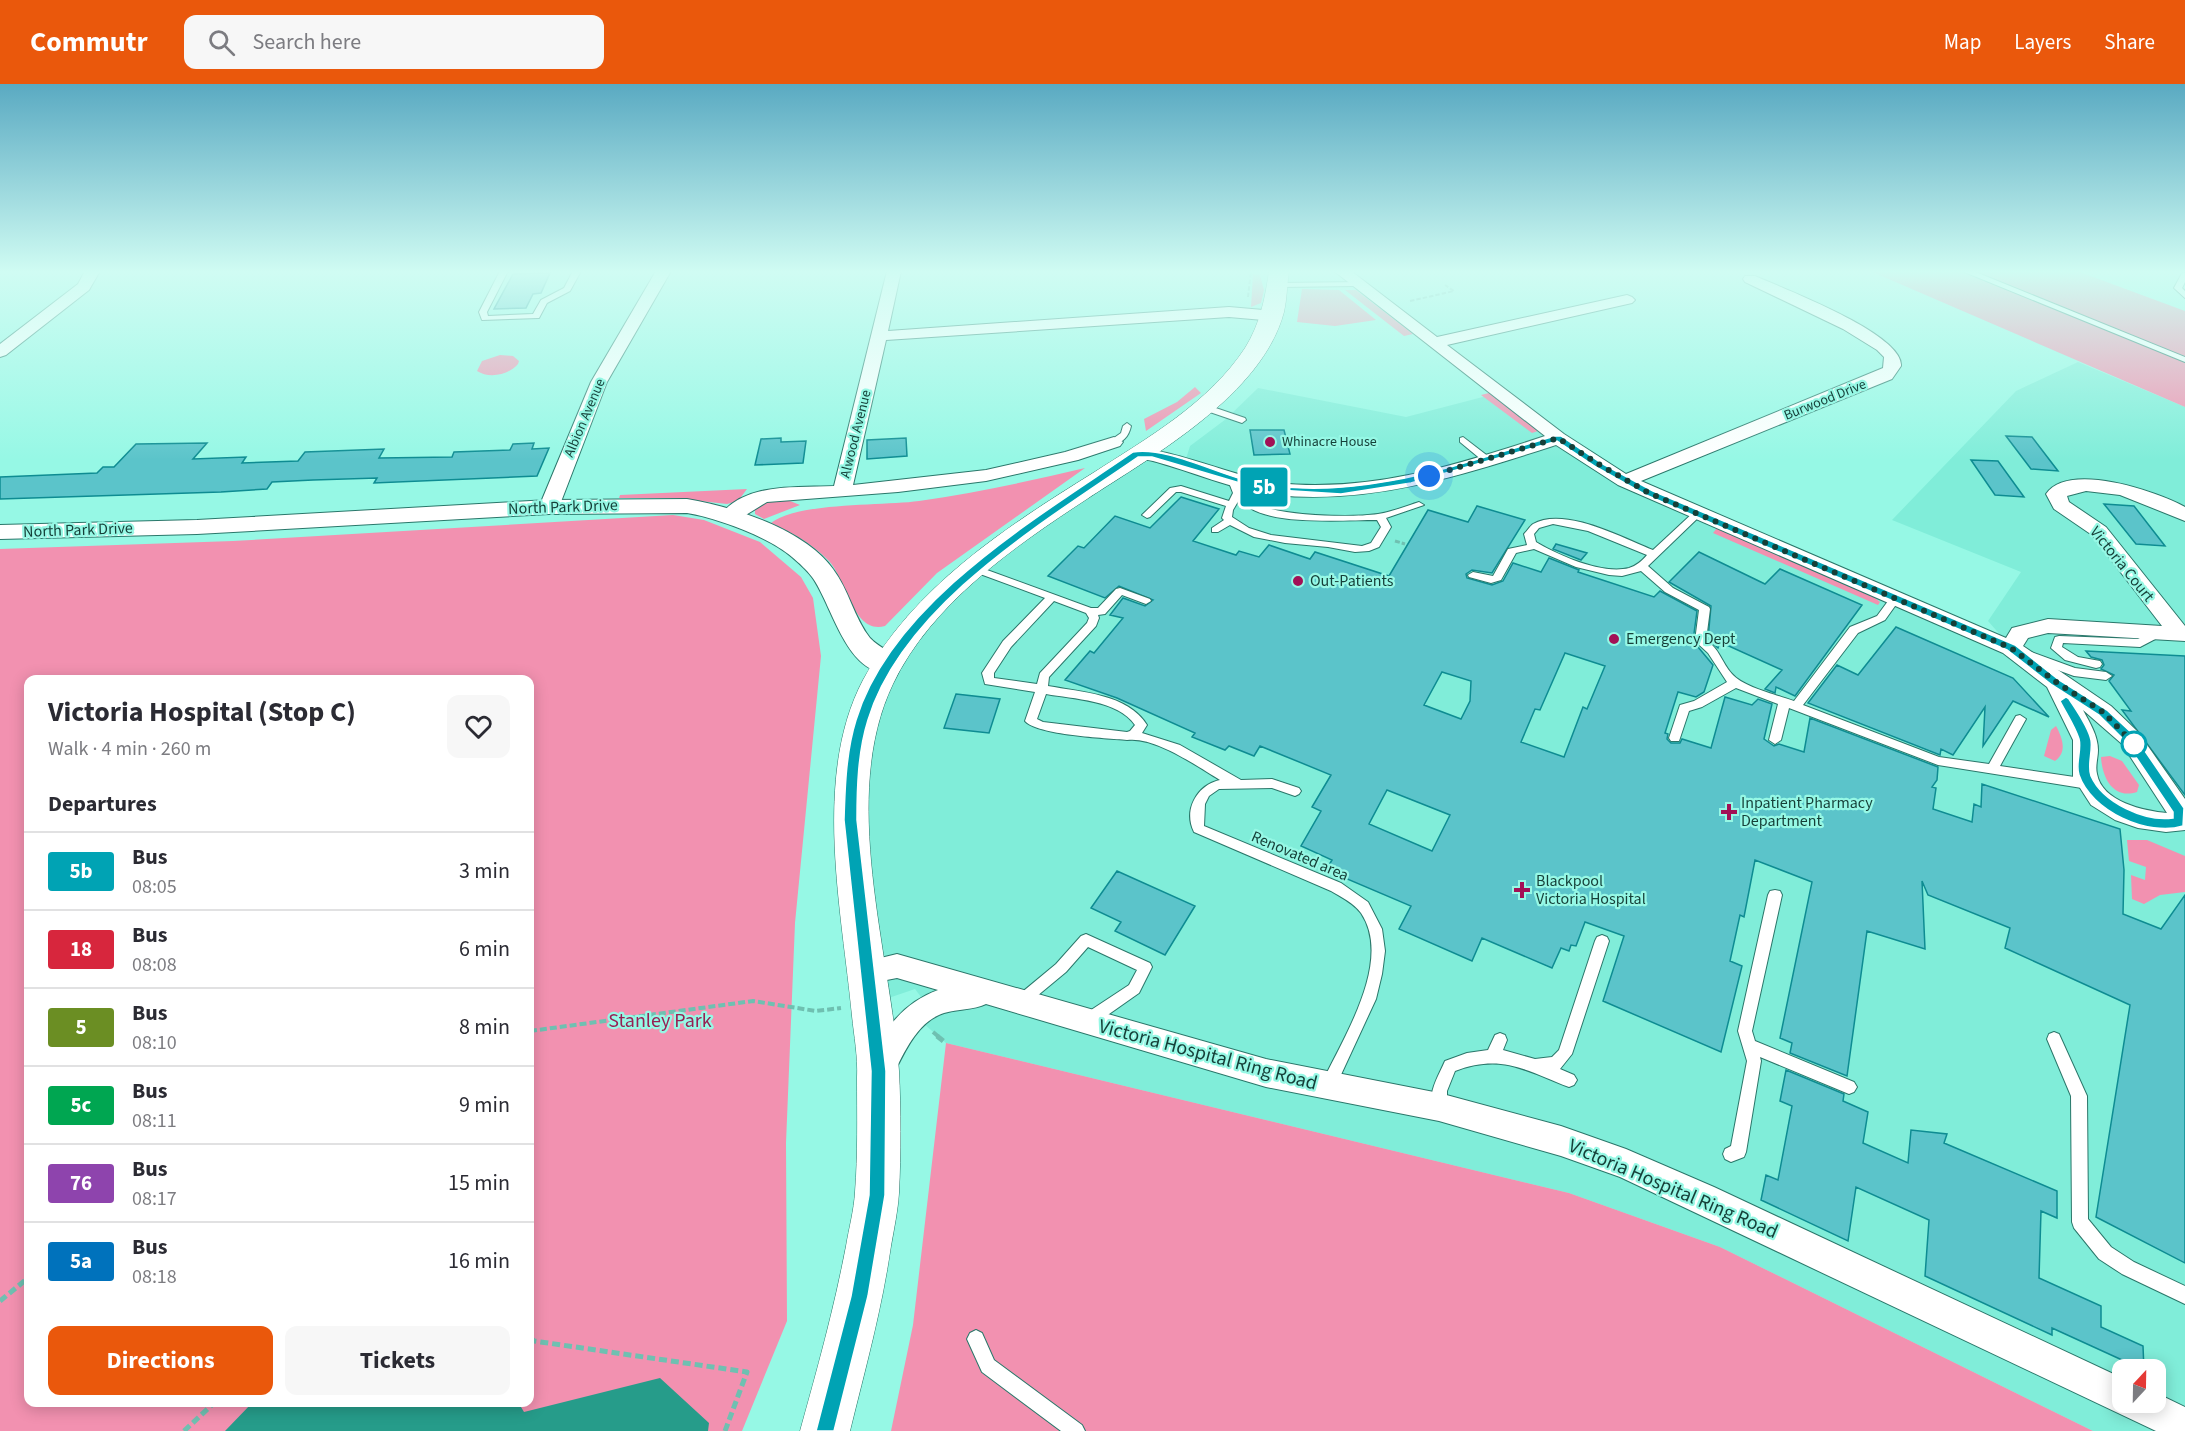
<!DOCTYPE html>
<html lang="en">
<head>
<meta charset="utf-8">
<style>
	body { margin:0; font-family:"Source Sans 3",sans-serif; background:#f7f7f7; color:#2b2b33; height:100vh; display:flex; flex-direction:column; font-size:22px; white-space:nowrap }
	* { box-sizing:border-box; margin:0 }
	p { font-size:20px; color:#7c7c81 }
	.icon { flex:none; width:33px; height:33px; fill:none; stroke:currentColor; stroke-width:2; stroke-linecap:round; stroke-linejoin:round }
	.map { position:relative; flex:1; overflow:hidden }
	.drawer { position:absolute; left:24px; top:591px; width:510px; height:732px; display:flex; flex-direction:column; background:#fff; border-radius:12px; box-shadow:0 3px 15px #0003 }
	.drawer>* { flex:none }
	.badge { padding:0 12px; border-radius:4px; font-size:21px; line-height:39px }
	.needle { width:39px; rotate:22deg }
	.buttons { position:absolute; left:2112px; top:1275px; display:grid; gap:12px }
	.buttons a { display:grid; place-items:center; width:54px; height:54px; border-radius:12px; background:#fff; box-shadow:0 3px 15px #0003; font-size:30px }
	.you { position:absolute; width:30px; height:30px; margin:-15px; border:4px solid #fff; border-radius:50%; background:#1a73e8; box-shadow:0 0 0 9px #1a73e833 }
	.map>.badge { position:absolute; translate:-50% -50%; box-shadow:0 0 0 3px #fff }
	h2 { padding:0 24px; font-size:22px; line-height:54px }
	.round { display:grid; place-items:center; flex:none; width:63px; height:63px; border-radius:12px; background:#f7f7f7 }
	.headline { display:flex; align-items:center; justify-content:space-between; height:102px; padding:0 24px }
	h1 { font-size:28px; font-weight:700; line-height:45px }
	.cta { display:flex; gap:12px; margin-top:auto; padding:12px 24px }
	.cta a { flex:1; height:69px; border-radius:12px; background:#ea580c; color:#fff; font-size:24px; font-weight:700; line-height:69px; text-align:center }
	.cta a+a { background:#f7f7f7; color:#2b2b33 }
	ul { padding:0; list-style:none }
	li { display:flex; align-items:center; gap:18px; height:78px; padding:0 24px; border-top:2px solid #e1e1e2 }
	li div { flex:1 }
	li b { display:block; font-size:22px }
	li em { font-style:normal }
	li .badge { min-width:66px; font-weight:700; text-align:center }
	header { display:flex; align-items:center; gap:36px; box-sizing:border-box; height:84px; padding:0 30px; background:#ea580c; color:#fff }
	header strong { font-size:28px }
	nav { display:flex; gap:33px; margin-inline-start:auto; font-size:21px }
	.search { width:420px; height:54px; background:#f7f7f7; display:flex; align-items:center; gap:15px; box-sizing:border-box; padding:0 21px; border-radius:12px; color:#7c7c81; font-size:22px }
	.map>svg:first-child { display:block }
	.built { fill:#80edd9; fill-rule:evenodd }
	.green { fill:#f291b0; fill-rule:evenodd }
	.water { fill:#269c8a }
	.building { fill:#5bc4ca; stroke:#0e8c92; stroke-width:1.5; fill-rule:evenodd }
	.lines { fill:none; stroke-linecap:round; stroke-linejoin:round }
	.service-casing { stroke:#2a776a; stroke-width:2 }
	.minor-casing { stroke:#2a776a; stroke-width:2 }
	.tertiary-casing { stroke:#2a776a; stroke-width:2 }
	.primary-casing { stroke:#2a776a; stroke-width:1 }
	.path-far3 { stroke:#6fc0b1; stroke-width:2; stroke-dasharray:4.5 2; stroke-linecap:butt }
	.path-far2 { stroke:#6fc0b1; stroke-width:3; stroke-dasharray:5 2; stroke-linecap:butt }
	.path-far1 { stroke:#6fc0b1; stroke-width:4; stroke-dasharray:7 3; stroke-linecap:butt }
	.path { stroke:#6fc0b1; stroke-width:5; stroke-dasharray:8 4; stroke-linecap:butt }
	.service { fill:#fff; fill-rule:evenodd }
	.minor { fill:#fff; fill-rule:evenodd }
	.tertiary { fill:#fff; fill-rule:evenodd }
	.primary { fill:#fff; fill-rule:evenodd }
	.line { fill:#00a3b4; stroke:#fff; stroke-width:1.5 }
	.walk { stroke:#153f38; stroke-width:6; stroke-dasharray:0 10.8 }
	.poi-dot { fill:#a21156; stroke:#96f8e5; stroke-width:2 }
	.stop-dot { fill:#fff; stroke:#00a3b4; stroke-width:3 }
	.labels { text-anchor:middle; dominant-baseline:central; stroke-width:4.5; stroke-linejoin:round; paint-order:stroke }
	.far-street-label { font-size:14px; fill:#153f38; stroke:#96f8e5 }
	.far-poi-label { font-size:14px; fill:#153f38; stroke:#96f8e5; text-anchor:start }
	.street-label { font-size:16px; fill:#153f38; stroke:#96f8e5 }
	.poi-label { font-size:16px; fill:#153f38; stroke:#96f8e5; text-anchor:start }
	.near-park-label { font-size:20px; fill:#971f53; stroke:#96f8e5 }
	.near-street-label { font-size:20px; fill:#153f38; stroke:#96f8e5 }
</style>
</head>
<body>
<header>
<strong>Commutr</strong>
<div class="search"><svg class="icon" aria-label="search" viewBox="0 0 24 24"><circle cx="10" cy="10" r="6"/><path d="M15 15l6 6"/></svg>Search here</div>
<nav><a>Map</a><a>Layers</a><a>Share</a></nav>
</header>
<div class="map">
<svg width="2185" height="1347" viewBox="0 0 2185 1347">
	<rect width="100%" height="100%" fill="#96f8e5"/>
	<!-- built -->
	<path class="built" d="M2078,278L2185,323V1347H2093L1720,1163L1569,1109L946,959L924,940L927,921L915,905L871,920L855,664L931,524L1137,370L1186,375L1190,362L1226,335L1258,304L1406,333L1498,309L1600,381L2010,562L1988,537L2021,488L1892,436L2016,307ZM2122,1286H2156V1318H2122Z"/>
	<!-- green -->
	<path class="green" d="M1870,187H2077L2185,227V323Z
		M1253,190L1260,191L1264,206L1261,219L1251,223Z
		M1302,205L1339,206L1376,236L1335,242L1297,238Z
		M1345,206H1356L1413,250L1404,252Z
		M500,271L513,272L519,277L518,280C509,291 489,295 477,287L482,277Z
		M1195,303L1201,309L1146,347L1144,335L1177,318Z
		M1489,309L1535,344L1538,347L1532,349L1481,311Z
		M1085,384L937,489L885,542C853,551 846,495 829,477C811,459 793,449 771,439C797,418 883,422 919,417C975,409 1030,397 1085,384Z
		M747,405L738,417L727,420L673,414H619L620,411Z
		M785,415L800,421L764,435L755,430V424L763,418Z
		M673,431L704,436L760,458L801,493L813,514L821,572L795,839L786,1059L787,1237L742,1347H0V465L233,457ZM28,596H530V1318H28Z
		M1717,444L1870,510L1880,518L1878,521L1713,449Z
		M2056,642C2062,653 2068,668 2055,677L2044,672L2051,646Z
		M2110,672L2122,677L2139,701L2137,708C2112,716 2102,692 2101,673Z
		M2127,756H2147L2185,772V808L2160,811L2144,820L2132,815L2131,791L2145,796L2146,783L2129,777Z
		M946,959L1569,1109L1720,1163L2093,1347H891L913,1241Z"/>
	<!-- water -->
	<path class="water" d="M660,1294L709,1339L708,1347H225L252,1319L518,1318L524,1328Z"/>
	<!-- building -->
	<path class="building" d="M550,189L541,209L533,210L526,224L494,225L513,190Z
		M1250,346H1284L1290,370L1254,371Z
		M2006,352L2032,353L2058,387L2031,385Z
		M781,354V358L806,357L803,379L755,381L761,355Z
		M906,354L907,372L867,375V356Z
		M207,359L193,375L246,373L242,379L298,377L305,368L384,365L379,374L452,373L454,368L510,366L513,360L534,359L532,365L549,364L537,392L374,399L377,394L313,396L272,398L267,405L221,408L0,415V393L97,389L103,383H114L136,360Z
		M1971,376L1998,377L2024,413L1995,411Z
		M1181,413L1219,425L1193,457L1236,471L1239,467L1259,473L1269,461L1310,475L1315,468L1389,492L1428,426L1468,438L1477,422L1525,436L1492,489L1472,486L1466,490L1467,494L1492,501L1503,497L1513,479L1541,488L1549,474L1579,486L1578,488L1654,513L1660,507L1697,527L1693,557L1713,581L1704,608L1696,613L1678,608L1665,649L1668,650L1667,655L1671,659H1680L1682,655L1711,664L1725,613L1752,621L1758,615L1772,620L1764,655L1774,662L1779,660L1804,668L1810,634L1938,683L1937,696L1932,703L1936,704L1933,725L1972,738L1974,720L1981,723L1982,700L2120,745L2124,786L2123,830L2161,845L2185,811V1179L2096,1133L2130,921L2005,864L2010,844L1928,811L1922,797L1925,865L1867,847L1847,992L1790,969L1792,959L1780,954L1812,798L1755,776L1744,833L1740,831L1730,877L1742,882L1721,968L1603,917L1624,852L1585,838L1576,862L1571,861L1569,867L1561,864L1552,884L1482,854L1472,877L1399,845L1411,822L1326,786L1332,776L1301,762L1321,727L1312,723L1331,691L1260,662L1254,672L1229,662L1225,666L1192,653L1195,649L1117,614L1065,596L1090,567L1094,569L1123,534L1110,531L1123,514L1145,522L1153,516L1119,502L1105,514L1048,492L1078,462L1084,464L1115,432L1150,444ZM1565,569L1605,582L1587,625L1583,623L1564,673L1521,658L1535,625L1540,626ZM1442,588L1471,597L1470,617L1461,635L1424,621ZM1387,706L1450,731L1432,767L1369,740Z
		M2104,420L2134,422L2165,462L2136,460Z
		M1556,460L1587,469L1581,476L1553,465Z
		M1699,468L1765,500L1780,485L1862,521L1795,612L1776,603L1775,609L1765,605L1782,586L1720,558L1718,564L1708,555L1711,522L1669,498Z
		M1896,543L2013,594L2049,633L2013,617L1983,662L1985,623L1953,671L1941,665L1940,671L1808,619L1837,581L1858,591Z
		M2086,567L2185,572V711L2122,626L2131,627L2109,597L2114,591L2101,585L2104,581L2102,576L2091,573Z
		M956,610L1000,615L989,649L944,644Z
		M1117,787L1195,822L1165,871L1115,847L1121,838L1091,824Z
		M1786,986L1844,1010L1843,1017L1868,1028L1863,1059L1908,1079L1911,1046L1947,1050L1944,1059L2057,1107V1134L2041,1127L2039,1194L2101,1222V1243L2143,1262L2144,1286L2052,1244V1251L1925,1192L1929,1136L1856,1103L1848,1157L1761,1116L1766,1091L1778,1096L1792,1022L1780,1017Z"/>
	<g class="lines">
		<defs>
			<path id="service" d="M500,187H508L487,228L488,232L533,230L541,216L564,204L573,187H581L570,207L547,219L539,234L482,236L479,228Z
				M1962,187H1973L2185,273V278Z
				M2182,189H2185V198L2182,204L2185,207V214L2174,204Z
				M1360,198L1361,200L1357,202L1279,203L1275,201L1279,199Z
				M1204,320L1245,334L1246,336L1242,339L1201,325L1200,323Z
				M1127,339L1131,342C1129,352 1122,361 1111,360V356L1121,349L1123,342Z
				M1463,353L1489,373V377H1483L1460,358V354Z
				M1233,393L1238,396L1243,409L1233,426L1232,433L1249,444L1271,451L1362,462L1371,459L1381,443L1377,436C1345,436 1270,442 1246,421L1257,400L1260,399L1265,402L1256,420C1281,432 1350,434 1378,430C1392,428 1406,422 1419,418L1424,421L1386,434L1391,443L1379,463L1369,467L1355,468L1328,463L1285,459L1254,453L1230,441L1218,448H1212V444L1224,436L1222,434L1226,422L1181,408H1176L1150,433L1147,434L1142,431L1170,404L1181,402L1229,417L1233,409L1228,396Z
				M1698,426L1701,427V431L1648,482L1673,504L1709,523L1710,525L1706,556C1719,564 1722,579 1732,590C1743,603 1777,611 1794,617L1850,543L1877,532L1891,513H1899L1900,515L1885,536L1858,549L1803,621L1939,673L1989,680L2016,632L2020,631L2026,635L2000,682L2088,695L2092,697L2094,700L2092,703L2088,705L1938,681L1789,624L1781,656L1775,660L1769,656L1778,620L1736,604L1702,623L1689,627L1679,657H1671L1669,654L1680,621L1694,617L1727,598L1708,569L1695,557L1699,526L1665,508L1641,487L1622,492L1609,491L1576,483L1534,465L1516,469L1501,496L1491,499L1469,493L1468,491L1473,488L1493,492L1508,465L1527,461L1524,450C1527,447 1530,442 1533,440C1564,422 1623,454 1653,466L1695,427ZM1553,440L1588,447L1647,471C1642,477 1636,482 1629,484C1602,491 1558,471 1536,458L1534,450L1539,444Z
				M976,482L1091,524H1098L1116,505L1120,504L1150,515L1151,517L1146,520L1122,511L1105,530L1098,531L1099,534L1096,542L1049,593L1048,602C1081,608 1128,610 1147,641L1142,649L1180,661L1241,696L1272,695L1299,704L1301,707L1299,710L1295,712L1272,704L1219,705L1209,712L1205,720L1204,742L1341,799L1368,818L1382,845L1385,867L1382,890L1376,915L1333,1008L1328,1010L1323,1008L1320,1003C1341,957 1394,878 1361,829C1354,819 1341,813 1331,807L1194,748C1183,726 1197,701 1220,696C1197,682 1154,652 1127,656C1106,654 1037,651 1025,637L1035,608L985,600L982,589L1003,557L1045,514L972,487L971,485ZM1054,517L1086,529L1089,534L1087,539L1040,589L1037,600L994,594V589L1011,563ZM1046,610C1073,615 1118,616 1135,641L1130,647L1127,648L1043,638L1037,635Z
				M2157,545L2162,549L2161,552L2140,563L2063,559L2062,563L2078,573L2100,577L2102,580L2100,583L2096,584L2065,576L2051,564L2055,553L2059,552L2138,555Z
				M2031,568L2075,584L2106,588L2112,592L2106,596L2074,592L2027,575L2025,572L2027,569Z
				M1775,806L1780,807L1782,811L1752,947L1755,957L1854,998L1857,1003L1854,1008L1849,1010L1760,973L1761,977L1746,1068L1744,1073L1731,1078L1725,1075L1723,1070L1725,1065L1731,1062L1747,977L1738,947L1768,811L1770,807Z
				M1086,850L1150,879L1152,883L1139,909L1092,942L1087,943L1082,942L1080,937L1082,932L1129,901L1137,886L1088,863L1066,888L1025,922L1020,924L1015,922L1013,918L1015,914L1056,880L1081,852Z
				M1602,851L1607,853L1609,857L1572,970L1560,985L1574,991L1577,996L1574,1001L1569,1003C1527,987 1502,969 1455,987L1447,1007V1023L1444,1028L1439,1030L1434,1028C1426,1011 1438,993 1445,977L1467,969L1488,966L1495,951L1500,949L1505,951L1507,956L1503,966L1535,975L1552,973L1559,966L1595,857L1597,853Z
				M2054,948L2059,950L2087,1012L2088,1135L2111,1163L2134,1178L2185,1202V1220L2122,1190L2099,1175L2074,1144L2072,1138L2071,1012L2047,955L2049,950Z
				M976,1246L982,1249L994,1276L1082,1341L1085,1347H1061L982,1288L967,1255L970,1249Z"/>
			<path id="minor" d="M85,187H100L89,206L6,271L0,273V260L78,200Z
				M656,187H671L607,298L559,423L549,429L542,427L539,423L591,298Z
				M887,187H901L888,247L1229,223L1274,227L1282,232L1274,237L1229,233L886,256L853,401L986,386L1065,368L1114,353L1123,358L1120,362L1078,376L986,397L898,408L767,418L736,437H722L719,433C743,398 797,404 834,402Z
				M1334,187H1351L1437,253L1627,211L1632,213L1635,216L1632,219L1447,261L1564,350L1626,390L1883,284L1884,273L1877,266L1843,245L1745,198L1743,195L1745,192H1755C1782,204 1904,250 1901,282L1892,295L1641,397L2006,554L2012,544L2048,535L2162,542L2092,451L2054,425L2046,410C2069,377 2158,408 2185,423V437L2120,411L2086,407L2067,412L2069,418L2106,443L2185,542V557L2048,549L2028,554L2023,562L2111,622L2138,648L2185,715V746L2166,748L2138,744L2115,736L2091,721L2073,693V656L2047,603L2003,569L1618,401L1556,361C1466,390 1372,421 1276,411C1233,406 1194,388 1153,377C1146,375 1138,376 1131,374L1128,370L1131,366C1160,359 1238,395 1277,399C1369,409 1457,381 1545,352ZM2083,626L2122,660L2167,729C2144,727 2102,718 2097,690C2095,682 2098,674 2098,666C2098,652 2090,639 2083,626Z
				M897,870L1266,975L1439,1009L1561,1042L1626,1065L1714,1103L2122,1294V1318H2156V1309L2185,1323V1347H2156L1620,1093L1561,1072L1439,1037L1266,1003L986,920C973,926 958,925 944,929C916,938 903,971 891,995L880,999L869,995L865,985C882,949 900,920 938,906L897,894L866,900L856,896L852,888L856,880Z"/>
			<path id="tertiary" d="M687,415C734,423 804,445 833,485C849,506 854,534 870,554C880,565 895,568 902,580L898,587C848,601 833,521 812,493C807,486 799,479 792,473C769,453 717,434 687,429L549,430L197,450L0,455V441L197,436L549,416Z"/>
			<path id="primary" d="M1269,187H1289C1287,200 1287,215 1284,228C1262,311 1154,371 1087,415C1015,462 931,520 893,600C839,713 890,866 899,987C901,1026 901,1069 899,1109C898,1126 894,1145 891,1162C882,1225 865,1286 850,1347H800C817,1286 834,1225 846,1162C849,1144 854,1126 855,1108C858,1070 857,1031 857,993C858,972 854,952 852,932C842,827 812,693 863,596C912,504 1006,443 1093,389C1146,355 1209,319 1245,264C1260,240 1265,215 1269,187Z"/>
		</defs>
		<!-- service casing -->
		<use href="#service" class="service-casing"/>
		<!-- minor casing -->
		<use href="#minor" class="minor-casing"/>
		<!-- tertiary casing -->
		<use href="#tertiary" class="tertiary-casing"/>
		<!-- primary casing -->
		<use href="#primary" class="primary-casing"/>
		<!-- path-far3 -->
		<path class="path-far3" d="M1248,213L1251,187
			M1410,217L1454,207L1445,201"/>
		<!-- path-far2 -->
		<path class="path-far2" d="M1395,457L1405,460"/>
		<!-- path-far1 -->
		<path class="path-far1" d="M530,947L753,917L816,927L841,924
			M933,948L939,953"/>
		<!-- path -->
		<path class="path" d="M937,952L946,959
			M0,1217L28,1194
			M530,1253L534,1257L747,1288L725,1347
			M184,1347L215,1318"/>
		<!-- service -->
		<use href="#service" class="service"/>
		<!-- minor -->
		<use href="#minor" class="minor"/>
		<!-- tertiary -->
		<use href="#tertiary" class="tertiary"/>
		<!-- primary -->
		<use href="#primary" class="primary"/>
	</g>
	<!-- sky -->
	<linearGradient id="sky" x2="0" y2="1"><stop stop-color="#5aaac2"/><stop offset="0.5" stop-color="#d0fcf3"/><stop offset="1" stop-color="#d0fcf3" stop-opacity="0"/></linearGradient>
	<rect width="2185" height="376" fill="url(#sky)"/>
	<!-- line -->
	<path class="line" d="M1555,352H1561L1603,380L1653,407L2015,561L2059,596L2107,626L2134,651L2184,724L2183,742C2148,753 2091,727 2079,691C2075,680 2082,666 2079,655C2075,642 2066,629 2060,617L2066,613L2069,615C2076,626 2088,642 2091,656C2093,667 2087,681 2091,692C2103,719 2145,738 2173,734V728L2125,657L2099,631L2052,601L2007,566L1646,411L1596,383L1557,357L1411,399L1341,410L1260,405L1152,373H1138C1044,438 903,521 868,636C858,668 857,703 857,736L886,987L885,1111L868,1212L834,1347H816L851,1212L869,1111L871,987L844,736C845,703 846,668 856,636C892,518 1037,434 1133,368C1169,362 1224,394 1261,400C1362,417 1459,380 1555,352Z"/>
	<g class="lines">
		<!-- walk -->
		<path class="walk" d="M1429,392L1558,354L1600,381L1649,409L2011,564L2056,598L2103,628L2134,660"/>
	</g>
	<!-- markers -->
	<g class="poi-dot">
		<circle cx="1270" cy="358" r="6"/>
		<circle cx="1298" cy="497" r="6"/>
		<circle cx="1614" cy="555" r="6"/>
		<path d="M1726 719h6v6h6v6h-6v6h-6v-6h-6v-6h6z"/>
		<path d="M1519 797h6v6h6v6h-6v6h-6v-6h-6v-6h6z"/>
	</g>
	<circle class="stop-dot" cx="2134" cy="660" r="12"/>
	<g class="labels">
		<!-- far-street labels -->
		<g class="far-street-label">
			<text transform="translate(1825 316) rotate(-22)">Burwood Drive</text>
			<text transform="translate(585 334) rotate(-67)">Albion Avenue</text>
			<text transform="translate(856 350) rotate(-76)">Alwood Avenue</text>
		</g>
		<!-- far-poi labels -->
		<g class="far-poi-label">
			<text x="1282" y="358">Whinacre House</text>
		</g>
		<!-- street labels -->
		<g class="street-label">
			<text transform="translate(563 423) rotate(-2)">North Park Drive</text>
			<text transform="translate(78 446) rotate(-2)">North Park Drive</text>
			<text transform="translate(2122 480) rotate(51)">Victoria Court</text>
			<text transform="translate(1300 772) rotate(23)">Renovated area</text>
		</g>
		<!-- poi labels -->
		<g class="poi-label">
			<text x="1310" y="497">Out-Patients</text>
			<text x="1626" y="555">Emergency Dept</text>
			<text x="1741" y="719">Inpatient Pharmacy<tspan x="1741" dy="18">Department</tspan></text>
			<text x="1536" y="797">Blackpool<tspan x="1536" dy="18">Victoria Hospital</tspan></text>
		</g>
		<!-- near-park labels -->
		<g class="near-park-label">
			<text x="660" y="937">Stanley Park</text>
		</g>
		<!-- near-street labels -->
		<g class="near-street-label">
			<text transform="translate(1208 971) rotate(15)">Victoria Hospital Ring Road</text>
			<text transform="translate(1673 1105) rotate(23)">Victoria Hospital Ring Road</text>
		</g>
	</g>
</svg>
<div class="buttons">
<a><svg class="needle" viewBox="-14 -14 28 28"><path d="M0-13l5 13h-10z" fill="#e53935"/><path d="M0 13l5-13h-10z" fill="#7c7c81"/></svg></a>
</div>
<div class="you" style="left:1429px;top:392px"></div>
<b class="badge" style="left:1264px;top:403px;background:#00a3b4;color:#fff">5b</b>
<section class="drawer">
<div class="headline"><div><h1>Victoria Hospital (Stop C)</h1><p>Walk · 4 min · 260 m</p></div><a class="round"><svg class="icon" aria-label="heart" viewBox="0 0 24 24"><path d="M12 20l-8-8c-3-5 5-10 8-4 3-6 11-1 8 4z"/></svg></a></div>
<h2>Departures</h2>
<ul>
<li><span class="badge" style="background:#00a3b4;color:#fff">5b</span><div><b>Bus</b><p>08:05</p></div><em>3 min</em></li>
<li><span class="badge" style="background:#d7263d;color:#fff">18</span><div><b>Bus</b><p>08:08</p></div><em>6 min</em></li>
<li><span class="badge" style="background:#6b8e23;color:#fff">5</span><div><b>Bus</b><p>08:10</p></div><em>8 min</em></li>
<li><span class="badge" style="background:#00a651;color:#fff">5c</span><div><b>Bus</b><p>08:11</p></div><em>9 min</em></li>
<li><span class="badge" style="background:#8e44ad;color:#fff">76</span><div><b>Bus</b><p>08:17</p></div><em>15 min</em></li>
<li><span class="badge" style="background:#0072bc;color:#fff">5a</span><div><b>Bus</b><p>08:18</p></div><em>16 min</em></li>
</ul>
<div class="cta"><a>Directions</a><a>Tickets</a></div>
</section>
</div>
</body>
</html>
